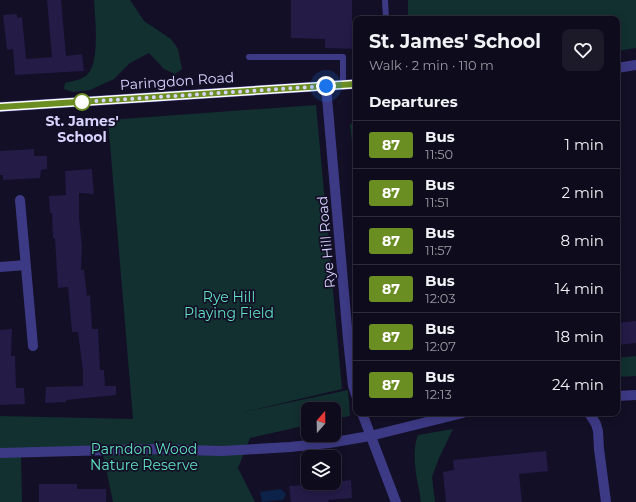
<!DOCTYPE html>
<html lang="en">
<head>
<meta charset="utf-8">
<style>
	body { margin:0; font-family:Montserrat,sans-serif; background:#1c1929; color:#f1f3f6; height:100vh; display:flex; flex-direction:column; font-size:15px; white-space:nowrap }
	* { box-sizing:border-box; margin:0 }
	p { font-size:13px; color:#9b9ba3 }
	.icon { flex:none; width:22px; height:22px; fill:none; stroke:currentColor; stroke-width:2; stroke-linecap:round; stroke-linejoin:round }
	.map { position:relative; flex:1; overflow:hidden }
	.side { position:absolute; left:353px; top:16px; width:267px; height:400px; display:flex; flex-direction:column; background:#0e0b1c; border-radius:8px; box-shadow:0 2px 10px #0003,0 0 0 1px #2e2b3b }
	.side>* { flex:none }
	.badge { padding:0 8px; border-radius:3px; font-size:14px; line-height:26px }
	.needle { width:26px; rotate:20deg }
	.controls { position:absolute; left:301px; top:402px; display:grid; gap:8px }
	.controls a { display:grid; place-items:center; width:40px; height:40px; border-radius:8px; background:#0e0b1c; box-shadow:0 2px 10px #0003,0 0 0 1px #2e2b3b; font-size:20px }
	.you { position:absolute; width:20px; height:20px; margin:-10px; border:3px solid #fff; border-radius:50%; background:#1a73e8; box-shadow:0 0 0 6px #1a73e833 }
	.map>.badge { position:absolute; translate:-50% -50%; box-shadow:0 0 0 2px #fff }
	h2 { padding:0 16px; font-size:15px; line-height:36px }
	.round { display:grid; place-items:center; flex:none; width:42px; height:42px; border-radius:8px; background:#1c1929 }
	.head { display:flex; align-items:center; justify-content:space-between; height:68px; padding:0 16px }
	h1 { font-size:19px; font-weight:700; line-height:30px }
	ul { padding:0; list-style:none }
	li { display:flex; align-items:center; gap:12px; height:48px; padding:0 16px; border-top:1px solid #2e2b3b }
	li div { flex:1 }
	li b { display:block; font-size:15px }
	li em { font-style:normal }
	li .badge { min-width:44px; font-weight:700; text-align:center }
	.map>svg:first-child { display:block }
	.green { fill:#12302f }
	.water { fill:#0c2248 }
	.building { fill:#241b47 }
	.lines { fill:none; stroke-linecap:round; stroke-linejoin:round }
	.service { stroke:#3d3a85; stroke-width:6 }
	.minor { stroke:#3d3a85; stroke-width:10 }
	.tertiary { stroke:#3d3a85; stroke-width:10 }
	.line-casing { stroke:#fff; stroke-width:9 }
	.line { stroke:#6b8e23; stroke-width:6 }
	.walk { stroke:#d9d4ff; stroke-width:4; stroke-dasharray:0 7.2 }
	.stop-dot { fill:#fff; stroke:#6b8e23; stroke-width:2 }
	.labels { text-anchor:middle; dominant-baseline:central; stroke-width:3.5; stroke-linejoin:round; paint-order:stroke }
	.street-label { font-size:14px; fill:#d9d4ff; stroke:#130f26 }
	.stop-label { font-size:14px; font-weight:bold; fill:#d9d4ff; stroke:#130f26 }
	.park-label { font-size:14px; fill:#5fe0c0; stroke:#130f26 }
</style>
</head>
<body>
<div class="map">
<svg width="636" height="502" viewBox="0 0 636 502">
	<rect width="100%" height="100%" fill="#130f26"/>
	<!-- green -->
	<path class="green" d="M94,0H130L144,21L171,39L178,49L182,69L175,74L164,69L149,53L130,63L114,79L90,90L73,92L64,89L65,83C73,81 82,80 88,74C100,60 95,18 94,0Z
		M408,0H636V48L617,51V19H408Z
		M316,105L342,389L244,412L348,390L350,416L334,419V409H308V425L250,438L238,468L255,502H113L103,454L21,455L22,502H0V416L133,419L108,120Z
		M356,118V177L350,125Z
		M636,356V376L617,377V358Z
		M453,429L439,458L432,477L435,502H421C418,481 410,456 418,435Z"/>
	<!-- water -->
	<path class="water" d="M281,489L286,494L283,500L262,502L260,492Z"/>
	<!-- building -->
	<path class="building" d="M47,0H61L66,56L82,54L84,71L15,75L13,49L7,50L3,15L17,14V18L22,17L26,59L52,57Z
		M291,0H352V32H356V49L325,48V39L291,38Z
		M34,149V156H47V169L41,170L40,178L3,180V175H0V151Z
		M92,169L94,194L79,193V218L82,246L81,270H84L87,296L90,295L92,329H98L100,370H104L105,386H116V395L66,400V402L45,403L46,387L83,386V371L78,332H72L68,287L58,288L55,238H53L52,213H50L49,196L66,195L65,171Z
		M636,321V343L617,345V323Z
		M12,329L11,356H15L16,388H24L25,404L0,405V330Z
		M546,451L548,471L519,474L522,502H446L443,472L454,470L453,460Z
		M351,480L352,498L328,500L329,502H291L289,486L334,483V482Z
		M39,484H77V489H106V502H39Z"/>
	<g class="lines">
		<!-- service -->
		<path class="service" d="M385,0L386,19
			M249,57H343V85"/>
		<!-- minor -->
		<path class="minor" d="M617,68L636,65
			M0,107L356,84
			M20,200L33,346
			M0,267L26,265
			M617,396L636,395
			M589,413L596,424L598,431L599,449L606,502
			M0,453L151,449L222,451L290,447L329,443L370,436L463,413"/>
		<!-- tertiary -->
		<path class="tertiary" d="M326,86L348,339L353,386L356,395
			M362,413L396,502"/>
	</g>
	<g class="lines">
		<defs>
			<path id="line" d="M0,107L356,84"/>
		</defs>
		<!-- line casing -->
		<use href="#line" class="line-casing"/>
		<!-- line -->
		<use href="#line" class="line"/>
		<!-- walk -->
		<path class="walk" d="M82,102L326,86"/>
	</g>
	<!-- markers -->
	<circle class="stop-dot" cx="82" cy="102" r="8"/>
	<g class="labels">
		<!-- street labels -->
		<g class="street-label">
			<text transform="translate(177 81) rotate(-4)">Paringdon Road</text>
			<text transform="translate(326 242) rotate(-95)">Rye Hill Road</text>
		</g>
		<!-- stop labels -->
		<g class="stop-label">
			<text x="82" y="121">St. James'<tspan x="82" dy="16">School</tspan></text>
		</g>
		<!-- park labels -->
		<g class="park-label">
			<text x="229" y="297">Rye Hill<tspan x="229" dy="16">Playing Field</tspan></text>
			<text x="144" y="449">Parndon Wood<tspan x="144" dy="16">Nature Reserve</tspan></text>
		</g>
	</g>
</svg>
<div class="controls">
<a><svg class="needle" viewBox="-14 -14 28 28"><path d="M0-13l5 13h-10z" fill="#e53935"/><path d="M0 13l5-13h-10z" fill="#9b9ba3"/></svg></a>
<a><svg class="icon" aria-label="layers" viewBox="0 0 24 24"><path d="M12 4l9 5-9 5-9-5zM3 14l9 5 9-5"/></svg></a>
</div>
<div class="you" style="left:326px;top:86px"></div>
<section class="side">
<div class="head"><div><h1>St. James' School</h1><p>Walk · 2 min · 110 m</p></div><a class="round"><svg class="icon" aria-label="heart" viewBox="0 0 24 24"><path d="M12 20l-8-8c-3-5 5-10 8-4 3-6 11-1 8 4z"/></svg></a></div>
<h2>Departures</h2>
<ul>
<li><span class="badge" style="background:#6b8e23;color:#fff">87</span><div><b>Bus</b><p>11:50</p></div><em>1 min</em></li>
<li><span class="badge" style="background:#6b8e23;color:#fff">87</span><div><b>Bus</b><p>11:51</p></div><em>2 min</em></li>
<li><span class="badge" style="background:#6b8e23;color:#fff">87</span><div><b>Bus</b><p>11:57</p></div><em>8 min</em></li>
<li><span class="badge" style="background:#6b8e23;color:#fff">87</span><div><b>Bus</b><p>12:03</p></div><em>14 min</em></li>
<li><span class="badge" style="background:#6b8e23;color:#fff">87</span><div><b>Bus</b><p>12:07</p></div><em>18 min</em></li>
<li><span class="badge" style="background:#6b8e23;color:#fff">87</span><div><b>Bus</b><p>12:13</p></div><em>24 min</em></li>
</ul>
</section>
</div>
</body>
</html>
